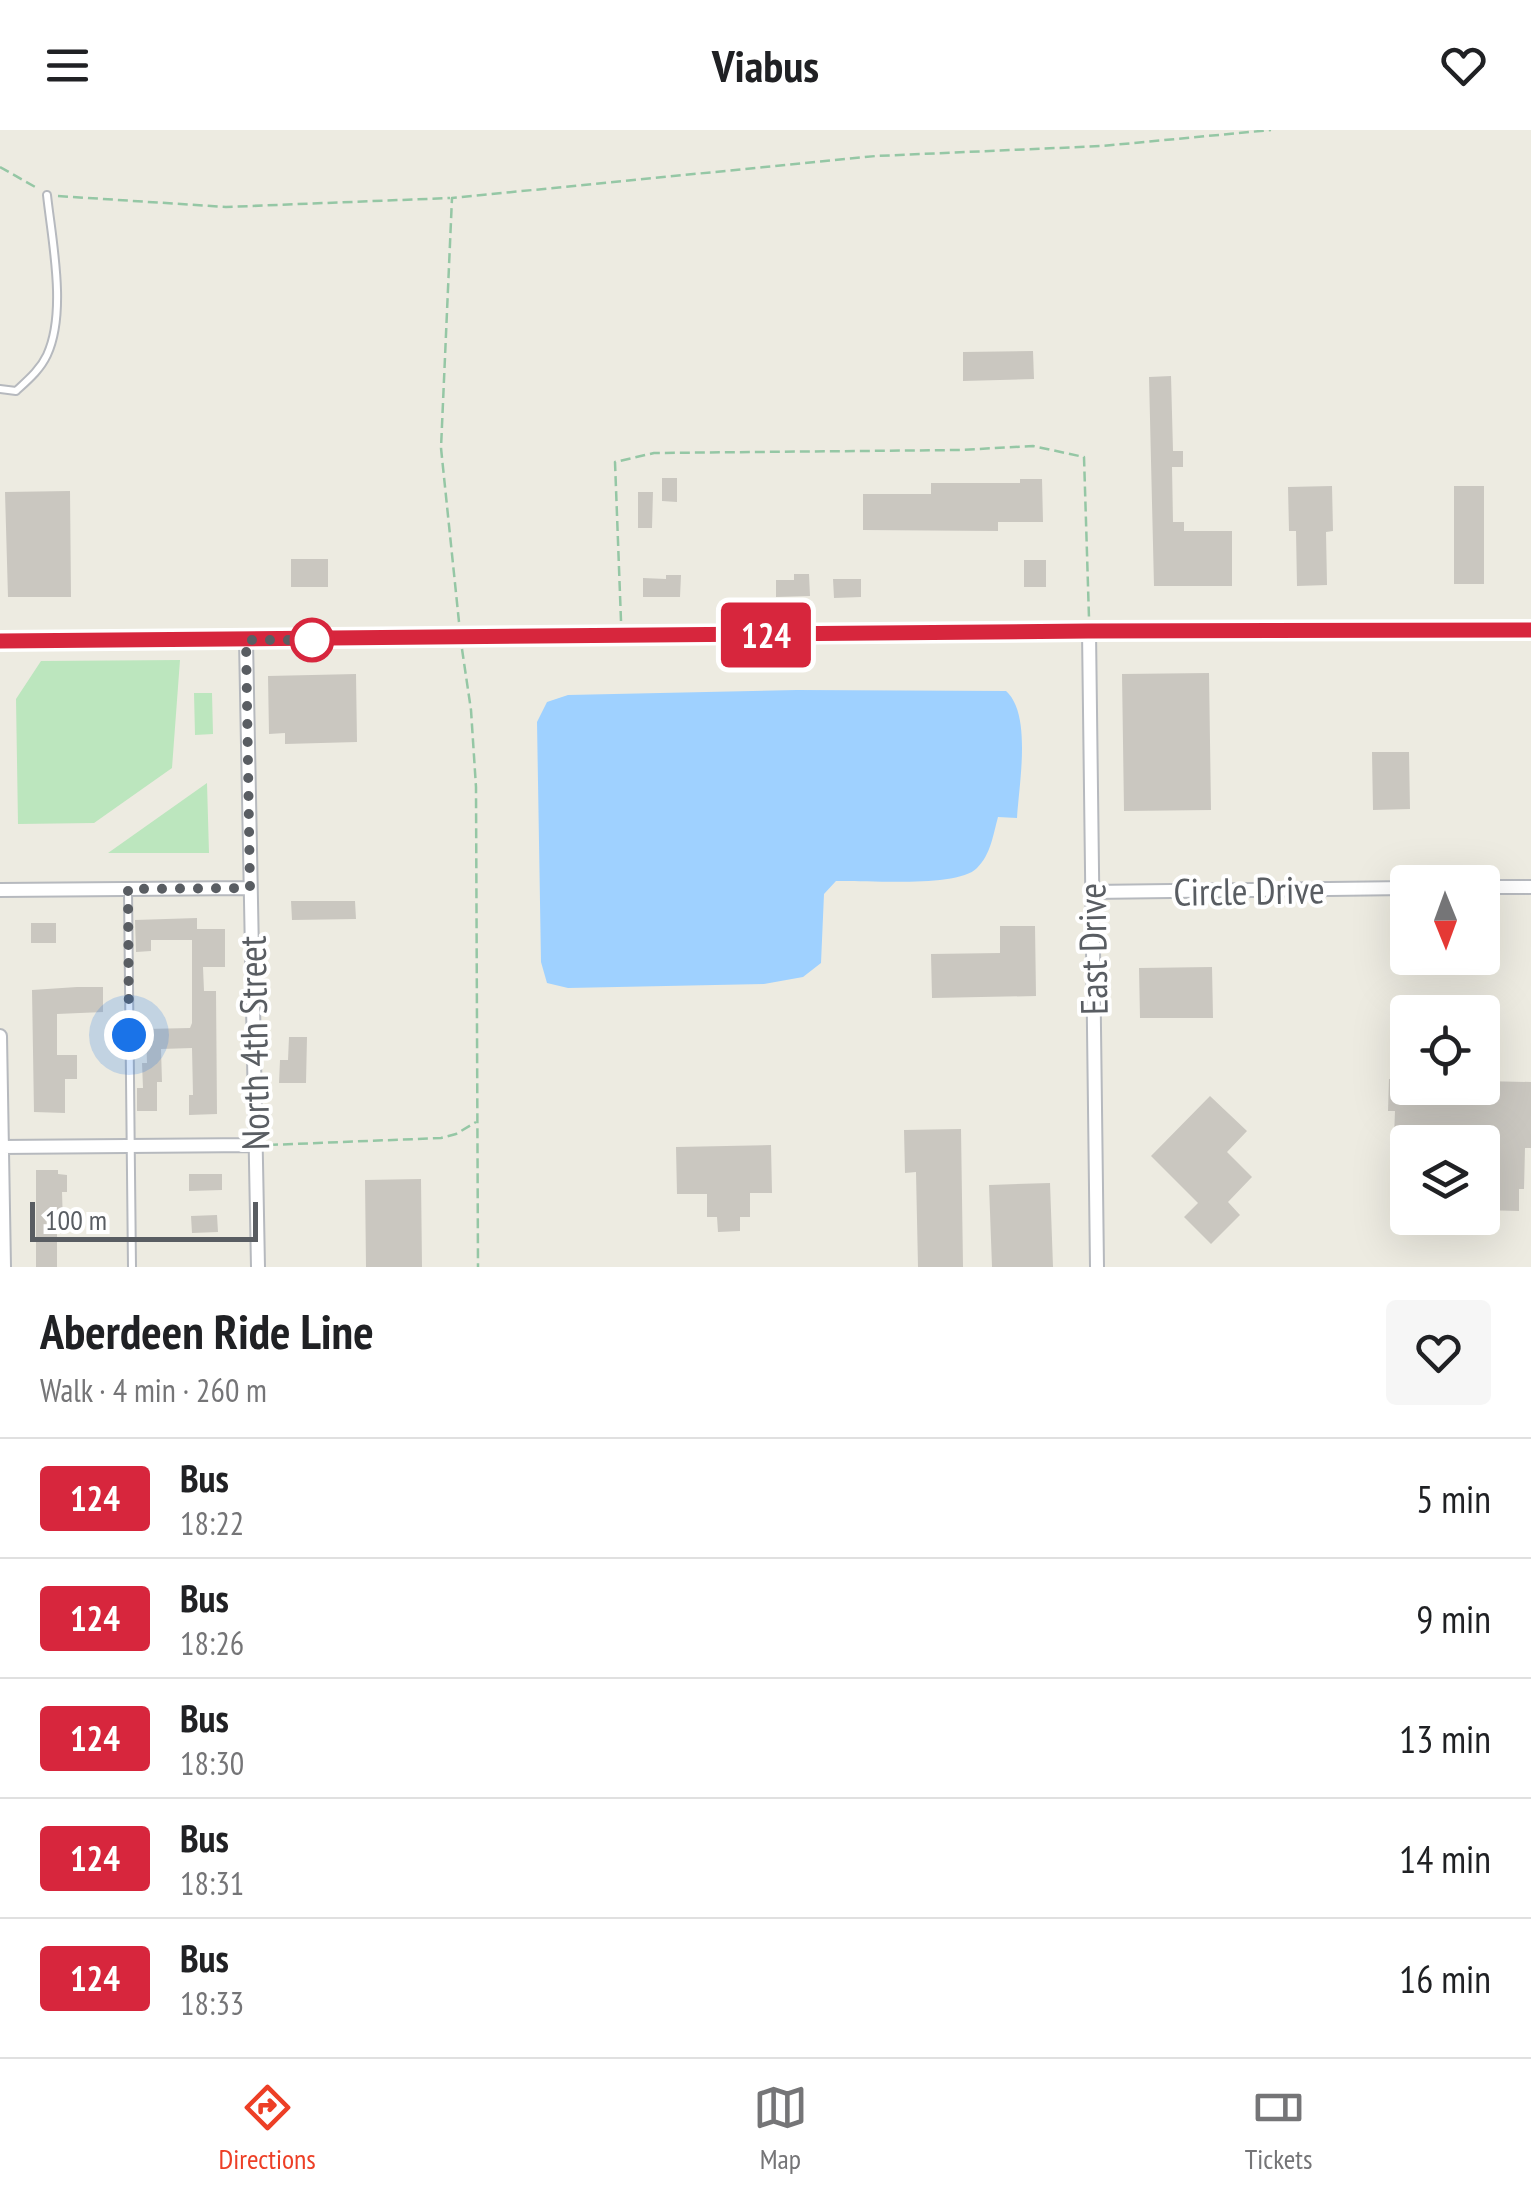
<!DOCTYPE html>
<html lang="en">
<head>
<meta charset="utf-8">
<style>
	body { margin:0; font-family:"PT Sans Narrow",sans-serif; background:#f6f6f6; color:#202124; height:100vh; display:flex; flex-direction:column; font-size:38px; white-space:nowrap }
	* { box-sizing:border-box; margin:0 }
	p { font-size:32px; color:#757577 }
	.icon { flex:none; width:55px; height:55px; fill:none; stroke:currentColor; stroke-width:2; stroke-linecap:round; stroke-linejoin:round }
	.map { position:relative; height:1137px; overflow:hidden }
	.details { display:flex; flex-direction:column; background:#fff; flex:1 }
	.details>* { flex:none }
	.badge { padding:0 20px; border-radius:8px; font-size:35px; line-height:65px }
	.needle { width:65px; rotate:179deg }
	.buttons { position:absolute; left:1390px; top:735px; display:grid; gap:20px }
	.buttons a { display:grid; place-items:center; width:110px; height:110px; border-radius:10px; background:#fff; box-shadow:0 10px 40px #0002; font-size:50px }
	.scale { position:absolute; left:30px; bottom:25px; width:228px; box-sizing:border-box; padding-left:10px; border:5px solid #595d62; border-top:0; font-size:28px; line-height:35px; white-space:nowrap; color:#595d62; -webkit-text-stroke:8px #fff; paint-order:stroke }
	.you { position:absolute; width:50px; height:50px; margin:-25px; border:8px solid #fff; border-radius:50%; background:#1a73e8; box-shadow:0 0 0 15px #1a73e833 }
	.map>.badge { position:absolute; translate:-50% -50%; box-shadow:0 0 0 5px #fff }
	.round { display:grid; place-items:center; flex:none; width:105px; height:105px; border-radius:10px; background:#f6f6f6 }
	.headline { display:flex; align-items:center; justify-content:space-between; height:170px; padding:0 40px }
	h1 { font-size:48px; font-weight:800; line-height:75px }
	ul { padding:0; list-style:none }
	li { display:flex; align-items:center; gap:30px; height:120px; padding:0 40px; border-top:2px solid #e0e0e0 }
	li div { flex:1 }
	li b { display:block; font-size:38px }
	li em { font-style:normal }
	li .badge { min-width:110px; font-weight:700; text-align:center }
	header { display:flex; justify-content:space-between; align-items:center; height:130px; padding:0 40px; background:#fff; font-size:45px; font-weight:800 }
	.menu { display:flex; justify-content:space-around; align-items:center; height:140px; border-top:2px solid #e0e0e0; background:#fff; font-size:28px; color:#757577 }
	.menu a { display:grid; justify-items:center; gap:5px }
	.menu .selected { color:#ed3f26 }
	.map>svg:first-child { display:block }
	.green { fill:#bce6be }
	.water { fill:#9fd1ff }
	.building { fill:#cac7c0 }
	.lines { fill:none; stroke-linecap:round; stroke-linejoin:round }
	.lane-casing { stroke:#b6b9be; stroke-width:10 }
	.street-casing { stroke:#b6b9be; stroke-width:16 }
	.path { stroke:#95c7a5; stroke-width:2.5; stroke-dasharray:10 5; stroke-linecap:butt }
	.lane { stroke:#fff; stroke-width:6 }
	.street { stroke:#fff; stroke-width:12 }
	.line-casing { stroke:#fff; stroke-width:22 }
	.line { stroke:#d7263d; stroke-width:15 }
	.walk { stroke:#595d62; stroke-width:10; stroke-dasharray:0 18 }
	.stop-dot { fill:#fff; stroke:#d7263d; stroke-width:5 }
	.labels { text-anchor:middle; dominant-baseline:central; stroke-width:8; stroke-linejoin:round; paint-order:stroke }
	.street-label { font-size:38px; fill:#595d62; stroke:#fff }
</style>
</head>
<body>
<header><svg class="icon" aria-label="menu" viewBox="0 0 24 24"><path d="M4 6h16M4 12h16M4 18h16"/></svg>Viabus<svg class="icon" aria-label="heart" viewBox="0 0 24 24"><path d="M12 20l-8-8c-3-5 5-10 8-4 3-6 11-1 8 4z"/></svg></header>
<div class="map">
<svg width="1531" height="1137" viewBox="0 0 1531 1137">
	<rect width="100%" height="100%" fill="#edebe1"/>
	<!-- green -->
	<path class="green" d="M180,530L172,638L94,693L18,694L16,569L41,531Z
		M194,563H212L213,604L195,605Z
		M207,653L209,723H108Z"/>
	<!-- water -->
	<path class="water" d="M797,560L1006,561C1032,584 1019,654 1017,688L998,687C993,705 991,724 977,738C958,758 866,750 836,751L824,764L821,833L803,847L764,854L568,858L547,853L541,832L537,592L547,572L568,565Z"/>
	<!-- building -->
	<path class="building" d="M1033,221L1034,249L963,251V222Z
		M1171,246L1173,321H1183V337H1172L1173,392H1184V401H1232V456H1154L1149,247Z
		M662,348H677V372L662,371Z
		M1020,349H1042L1043,392H998V401L863,400V364H931V353H1020Z
		M1332,356L1333,401L1326,402L1327,455L1297,456L1296,401H1289L1288,357Z
		M1454,356H1484V454H1454Z
		M70,361L71,467H8L5,362Z
		M638,362H653L652,398H638Z
		M291,429H328V457H291Z
		M1024,430H1046V457H1024Z
		M794,444H809L810,466L776,467V450H794Z
		M666,445H681L680,467H643V448L666,449Z
		M833,449H861V467L834,468Z
		M1209,543L1211,680L1124,681L1122,544Z
		M356,544L357,612L285,614V603L269,604L268,546Z
		M1372,622H1409L1410,679L1373,680Z
		M291,771H355L356,789L292,790Z
		M197,788V799H225V837H203L204,861H216L217,984L189,985V965H193L192,918L161,919L162,952H157V981H137V958H143L142,933H147L146,899L190,898L192,893V810H151V821L136,822L135,790Z
		M31,793H56V813H31Z
		M1000,796H1035L1036,866L932,868L931,824L1000,823Z
		M1212,837L1213,888H1140L1139,838Z
		M77,857H103V882L57,884V925H77V949H65V983L34,982L32,860Z
		M289,907H307L306,953H279L280,930H288Z
		M1389,949L1408,950V958H1482V951L1531,952V1018H1525L1524,1059H1519V1081L1482,1080V1012H1408V1034H1393L1395,981H1388Z
		M1210,966L1247,1001L1227,1022L1252,1047L1228,1072L1240,1085L1211,1114L1184,1087L1198,1073L1151,1026Z
		M961,999L963,1137H918L916,1042L905,1043L904,1000Z
		M771,1015L772,1063H750V1087H740V1101L718,1102L717,1087H707V1064H677L676,1017Z
		M36,1040H58V1044L67,1045V1062H62L63,1094H57V1137H36Z
		M189,1044H222V1060L189,1061Z
		M421,1049L422,1137H366L365,1050Z
		M1050,1053L1053,1137H992L989,1055Z
		M217,1085L218,1102L192,1103L191,1086Z"/>
	<g class="lines">
		<defs>
			<path id="lane" d="M0,259L16,261C28,250 40,240 47,225C67,182 52,111 47,65
				M128,760L132,1137"/>
			<path id="street" d="M1089,501L1097,1137
				M246,510L258,1137
				M0,511L1089,501L1531,500
				M1482,757H1531
				M0,760L250,758
				M1091,762L1408,758
				M0,906L4,1137
				M0,1017L255,1015"/>
		</defs>
		<!-- lane casing -->
		<use href="#lane" class="lane-casing"/>
		<!-- street casing -->
		<use href="#street" class="street-casing"/>
		<!-- path -->
		<path class="path" d="M0,37L37,58
			M58,66L226,77L450,68
			M621,491L615,332L654,323L960,320L1033,316L1084,327L1089,488
			M459,492L441,318L452,68L876,26L1102,16L1271,0
			M462,519L471,580L476,657L478,1137
			M268,1015L441,1008L456,1004L476,992"/>
		<!-- lane -->
		<use href="#lane" class="lane"/>
		<!-- street -->
		<use href="#street" class="street"/>
	</g>
	<g class="lines">
		<defs>
			<path id="line" d="M0,511L1088,501L1531,500"/>
		</defs>
		<!-- line casing -->
		<use href="#line" class="line-casing"/>
		<!-- line -->
		<use href="#line" class="line"/>
		<!-- walk -->
		<path class="walk" d="M129,905L128,759L250,758L246,510H317H312"/>
	</g>
	<!-- markers -->
	<circle class="stop-dot" cx="312" cy="510" r="20"/>
	<g class="labels">
		<!-- street labels -->
		<g class="street-label">
			<text transform="translate(1249 760) rotate(-1)">Circle Drive</text>
			<text transform="translate(1092 819) rotate(-91)">East Drive</text>
			<text transform="translate(253 913) rotate(-91)">North 4th Street</text>
		</g>
	</g>
</svg>
<div class="buttons">
<a><svg class="needle" viewBox="-14 -14 28 28"><path d="M0-13l5 13h-10z" fill="#e53935"/><path d="M0 13l5-13h-10z" fill="#757577"/></svg></a>
<a><svg class="icon" aria-label="locate" viewBox="0 0 24 24"><circle cx="12" cy="12" r="6"/><path d="M12 2v4M12 18v4M2 12h4M18 12h4"/></svg></a>
<a><svg class="icon" aria-label="layers" viewBox="0 0 24 24"><path d="M12 4l9 5-9 5-9-5zM3 14l9 5 9-5"/></svg></a>
</div>
<div class="scale">100 m</div>
<div class="you" style="left:129px;top:905px"></div>
<b class="badge" style="left:766px;top:505px;background:#d7263d;color:#fff">124</b>
</div>
<section class="details">
<div class="headline"><div><h1>Aberdeen Ride Line</h1><p>Walk · 4 min · 260 m</p></div><a class="round"><svg class="icon" aria-label="heart" viewBox="0 0 24 24"><path d="M12 20l-8-8c-3-5 5-10 8-4 3-6 11-1 8 4z"/></svg></a></div>
<ul>
<li><span class="badge" style="background:#d7263d;color:#fff">124</span><div><b>Bus</b><p>18:22</p></div><em>5 min</em></li>
<li><span class="badge" style="background:#d7263d;color:#fff">124</span><div><b>Bus</b><p>18:26</p></div><em>9 min</em></li>
<li><span class="badge" style="background:#d7263d;color:#fff">124</span><div><b>Bus</b><p>18:30</p></div><em>13 min</em></li>
<li><span class="badge" style="background:#d7263d;color:#fff">124</span><div><b>Bus</b><p>18:31</p></div><em>14 min</em></li>
<li><span class="badge" style="background:#d7263d;color:#fff">124</span><div><b>Bus</b><p>18:33</p></div><em>16 min</em></li>
</ul>
</section>
<nav class="menu">
<a class="selected"><svg class="icon" aria-label="directions" viewBox="0 0 24 24"><path d="M12 3l9 9-9 9-9-9zM9 14v-3h6M13 9l2 2-2 2"/></svg>Directions</a>
<a><svg class="icon" aria-label="map" viewBox="0 0 24 24"><path d="M3 6l6-2 6 2 6-2v14l-6 2-6-2-6 2zM9 4v14M15 6v14"/></svg>Map</a>
<a><svg class="icon" aria-label="tickets" viewBox="0 0 24 24"><path d="M3 7h18v10H3zM15 7v10"/></svg>Tickets</a>
</nav>
</body>
</html>
